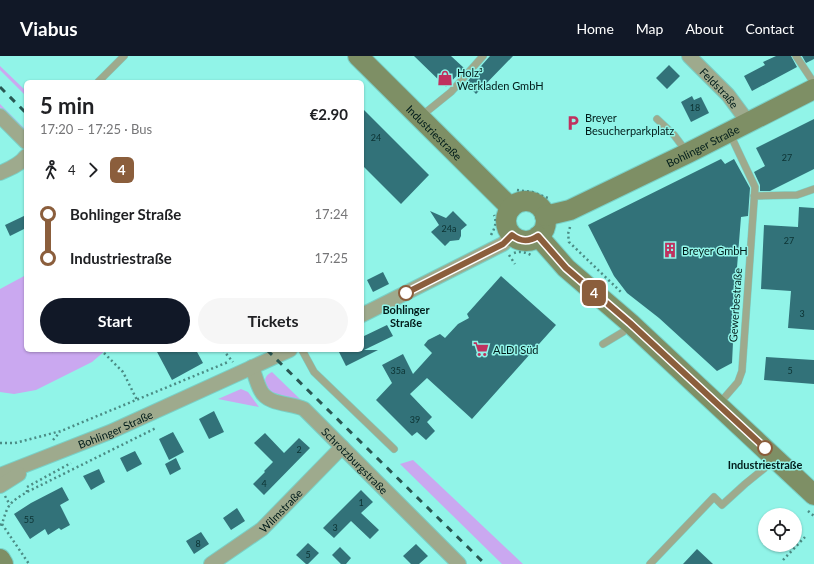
<!DOCTYPE html>
<html lang="en">
<head>
<meta charset="utf-8">
<style>
	body { margin:0; font-family:Lato,sans-serif; background:#f6f6f6; color:#202124; height:100vh; display:flex; flex-direction:column; font-size:15px; white-space:nowrap }
	* { box-sizing:border-box; margin:0 }
	p { font-size:13px; color:#757577 }
	.icon { flex:none; width:22px; height:22px; fill:none; stroke:currentColor; stroke-width:2; stroke-linecap:round; stroke-linejoin:round }
	.map { position:relative; flex:1; overflow:hidden }
	.details { position:absolute; left:24px; top:24px; width:340px; height:272px; display:flex; flex-direction:column; background:#fff; border-radius:6px; box-shadow:0 1px 3px #0004 }
	.details>* { flex:none }
	.badge { padding:0 8px; border-radius:6px; font-size:14px; line-height:26px }
	.buttons { position:absolute; left:758px; top:452px; display:grid; gap:8px }
	.buttons a { display:grid; place-items:center; width:44px; height:44px; border-radius:50%; background:#fff; box-shadow:0 1px 3px #0004; font-size:20px }
	.map>.badge { position:absolute; translate:-50% -50%; box-shadow:0 0 0 2px #fff }
	.legs { display:flex; align-items:center; gap:6px; height:44px; padding:0 16px; font-size:13px }
	.legs p { margin-inline-start:auto }
	.overview { display:flex; align-items:center; justify-content:space-between; height:68px; padding:0 16px }
	h1 { font-size:22px; font-weight:700; line-height:30px }
	.button { display:flex; gap:8px; margin-top:auto; padding:8px 16px }
	.button a { flex:1; height:46px; border-radius:24px; background:#111827; color:#fff; font-size:16px; font-weight:700; line-height:46px; text-align:center }
	.button a+a { background:#f6f6f6; color:#202124 }
	ul { padding:0 16px; list-style:none }
	li { display:flex; align-items:center; gap:14px; height:44px; font-size:15px }
	li i { display:grid; place-items:center; width:6px; height:100%; margin:0 5px; background:currentColor }
	li i::after { content:''; width:10px; height:10px; margin:-5px; border:3px solid; border-radius:50%; background:#fff }
	li p { margin-inline-start:auto }
	li:first-child i { background:linear-gradient(#0000 50%,currentColor 0) }
	li:last-child i { background:linear-gradient(currentColor 50%,#0000 0) }
	header { display:flex; align-items:center; gap:24px; box-sizing:border-box; height:56px; padding:0 20px; background:#111827; color:#fff }
	header strong { font-size:19px }
	nav { display:flex; gap:22px; margin-inline-start:auto; font-size:14px }
	.map>svg:first-child { display:block }
	.green { fill:#caa8f0 }
	.building { fill:#327279 }
	.lines { fill:none; stroke-linecap:round; stroke-linejoin:round }
	.lane-casing { stroke:#7ad1c7; stroke-width:8 }
	.street-casing { stroke:#7ad1c7; stroke-width:16 }
	.secondary-casing { stroke:#7ad1c7; stroke-width:22 }
	.path { stroke:#4b8c85; stroke-width:2.5; stroke-dasharray:2 3; stroke-linecap:butt }
	.lane { stroke:#9eaa8d; stroke-width:7 }
	.street { stroke:#9eaa8d; stroke-width:14 }
	.secondary { stroke:#7e8f65; stroke-width:20 }
	.rail { stroke:#285752; stroke-width:3; stroke-dasharray:7 7; stroke-linecap:butt }
	.line-1-casing { stroke:#fff; stroke-width:9 }
	.line-1 { stroke:#8b5e3c; stroke-width:6 }
	.stop-1-dot { fill:#fff; stroke:#8b5e3c; stroke-width:2 }
	.labels { text-anchor:middle; dominant-baseline:central; stroke-width:3; stroke-linejoin:round; paint-order:stroke }
	.number-label { font-size:9px; fill:#0c3232 }
	.poi-label { font-size:11px; fill:#001c1a; stroke:#91f4e8; text-anchor:start }
	.street-label { font-size:11px; fill:#001c1a; stroke:#91f4e8 }
	.stop-label { font-size:11px; font-weight:bold; fill:#001c1a; stroke:#91f4e8 }
</style>
</head>
<body>
<header>
<strong>Viabus</strong>
<nav><a>Home</a><a>Map</a><a>About</a><a>Contact</a></nav>
</header>
<div class="map">
<svg width="814" height="508" viewBox="0 0 814 508">
	<rect width="100%" height="100%" fill="#91f4e8"/>
	<!-- green -->
	<path class="green" d="M0,10L26,35V40L0,14Z
		M0,48L26,74V78L0,52Z
		M26,219V294H106L92,306L36,334L14,338L0,336V233Z
		M272,316L301,344L268,336C265,327 262,321 272,316Z
		M241,333L248,336L259,351L218,343Z
		M413,404L523,508H502L400,408Z"/>
	<!-- building -->
	<path class="building" d="M414,0H451L464,12L446,31Z
		M490,0H513L476,38L466,27Z
		M776,0H791L797,11L752,35L744,20L765,9L763,6Z
		M802,0H814V3L806,7Z
		M669,9L680,20L667,33L656,22Z
		M692,40L694,44L701,41L709,57L691,66L681,46Z
		M362,52L429,119L401,148L362,109Z
		M814,63V113L770,135H760V129L754,116L765,110L756,92Z
		M721,103L725,108L734,103L750,132L748,160L741,161L736,224L732,307L717,315L659,262L627,237L614,220L588,169Z
		M799,151L814,152V274L788,272L791,235L761,233L764,169L798,171Z
		M430,155L446,162L453,155L467,169L461,174V180L459,184L450,185L445,190L431,176L439,169Z
		M26,159V172L10,180L5,169Z
		M383,216L389,228L373,236L367,224Z
		M501,220L556,269L472,363L427,322L410,338L432,361L427,366L435,375L426,384L417,376L412,380L376,344L392,327L382,309L403,298L413,318L432,297L424,289L428,284L440,278L445,282L458,268L469,262L467,258Z
		M387,269L393,280L364,294H378L346,310L338,294H362V281Z
		M156,294H196L203,307L172,324Z
		M766,301L814,304V328L764,324Z
		M214,355L224,376L209,383L199,363Z
		M173,376L184,396L169,404L159,383Z
		M265,377L284,397L299,382L310,392L264,439L253,428L265,416L264,415L273,406L254,387Z
		M135,395L142,408L127,416L120,402Z
		M176,402L181,413L170,419L165,408Z
		M99,413L105,426L91,434L83,420Z
		M62,431L69,444L60,449L70,469L61,474L59,472L48,479L45,473L30,483L14,458L31,447Z
		M361,434L373,446L361,457L379,474L370,483L351,465L334,482L323,472Z
		M237,452L245,465L231,474L223,462Z
		M201,476L209,488L194,498L186,485Z
		M308,487L319,497L308,508H306L296,499Z
		M416,488L428,500L419,508H411L403,500Z
		M340,491L351,502L346,508H341L332,499Z
		M697,493L713,508H683Z"/>
	<g class="lines">
		<defs>
			<path id="lane" d="M796,0L814,27
				M98,26L124,0
				M420,61L451,36L483,0
				M657,63L674,79L686,95
				M754,140L797,139L814,133
				M603,288L623,276L630,268
				M302,294L314,316L394,393
				M718,349L738,326L742,315L755,131L730,78
				M650,508L714,441L722,449L745,428L766,411L773,403"/>
			<g id="street">
				<path id="s1" d="M689,0L728,39L748,66"/>
				<path d="M0,60L26,86"/>
				<path d="M0,117C9,113 20,109 26,100"/>
				<path d="M362,259L491,194L503,188L512,179"/>
				<path id="s2" d="M252,311C255,319 257,328 261,335C268,349 292,347 304,353L459,508"/>
				<path id="s3" d="M0,419L110,376L290,294"/>
				<path d="M0,430L19,418"/>
				<path id="s4" d="M211,508L262,473L342,391"/>
			</g>
			<g id="secondary">
				<path id="s5" d="M358,0L511,152"/>
				<circle cx="526" cy="165" r="20"/>
				<path id="s6" d="M545,160L570,154L688,97L814,33"/>
				<path d="M538,180L566,212L630,267L814,439"/>
				<path d="M0,503L3,508"/>
			</g>
		</defs>
		<!-- lane casing -->
		<use href="#lane" class="lane-casing"/>
		<!-- street casing -->
		<use href="#street" class="street-casing"/>
		<!-- secondary casing -->
		<use href="#secondary" class="secondary-casing"/>
		<!-- path -->
		<path class="path" d="M517,134L532,136L548,142
			M570,171L568,178L569,186L621,236
			M491,179C495,172 497,166 494,159
			M514,197C519,195 527,196 532,200
			M509,199L515,208
			M53,294L54,296L57,294
			M223,294L233,306
			M104,297L123,316L137,344
			M53,384L60,376
			M0,387H15L61,375L228,306
			M27,436V431L71,407
			M5,440L10,449
			M808,455L814,460
			M2,468L29,508
			M0,469L2,468C8,448 9,447 27,436L156,372
			M783,504L805,481"/>
		<!-- lane -->
		<use href="#lane" class="lane"/>
		<!-- street -->
		<use href="#street" class="street"/>
		<!-- secondary -->
		<use href="#secondary" class="secondary"/>
		<!-- rail -->
		<path class="rail" d="M0,31L26,57
			M267,294L485,508"/>
	</g>
	<g class="lines">
		<defs>
			<path id="line-1" d="M406,237L503,188L512,179C521,186 529,186 538,180L566,212L630,267L765,392"/>
		</defs>
		<!-- line-1 casing -->
		<use href="#line-1" class="line-1-casing"/>
		<!-- line-1 -->
		<use href="#line-1" class="line-1"/>
	</g>
	<!-- icons -->
	<defs>
		<symbol id="shop-bare" viewBox="-9 -9 18 18"><path d="M-5-2.5h2.3a2.7 3.5 0 0 1 5.4 0H5L5.5 6h-11ZM-1.5-2.5h3a1.5 2.3 0 0 0-3 0Z" fill="#bf315f" stroke="#91f4e8" stroke-width="2.5" paint-order="stroke"/></symbol>
		<symbol id="parking-bare" viewBox="-9 -9 18 18"><path d="M-3.5-5.5H1a3.5 3.5 0 0 1 0 7H-1V5.5H-3.5ZM-1-3.4V-.6H.8a1.4 1.4 0 0 0 0-2.8Z" fill="#bf315f" stroke="#91f4e8" stroke-width="2.5" paint-order="stroke"/></symbol>
		<symbol id="building-bare" viewBox="-9 -9 18 18"><path d="M-4-6H4V6H1V3H-1V6H-4ZM-2.5-4.3h1.7v1.8h-1.7ZM.8-4.3h1.7v1.8H.8ZM-2.5-1h1.7V.8h-1.7ZM.8-1h1.7V.8H.8Z" fill="#bf315f" stroke="#91f4e8" stroke-width="2.5" paint-order="stroke"/></symbol>
		<symbol id="supermarket-bare" viewBox="-9 -9 18 18"><path d="M-6-5.5h2.5l.6 2H6L4.5 2H-2.5L-4.4-4H-6ZM-1.5 3.2a1.3 1.3 0 1 0 .1 0ZM3 3.2a1.3 1.3 0 1 0 .1 0Z" fill="#bf315f" stroke="#91f4e8" stroke-width="2.5" paint-order="stroke"/></symbol>
	</defs>
	<g fill-rule="evenodd">
		<use href="#shop-bare" x="434" y="11" width="22" height="22"/>
		<use href="#parking-bare" x="562" y="56" width="22" height="22"/>
		<use href="#building-bare" x="659" y="183" width="22" height="22"/>
		<use href="#supermarket-bare" x="470" y="282" width="22" height="22"/>
	</g>
	<!-- markers -->
	<g class="stop-1-dot">
		<circle cx="406" cy="237" r="7"/>
		<circle cx="765" cy="392" r="7"/>
	</g>
	<g class="labels">
		<!-- number labels -->
		<g class="number-label">
			<text x="695" y="51">18</text>
			<text x="376" y="81">24</text>
			<text x="787" y="101">27</text>
			<text x="449" y="172">24a</text>
			<text x="789" y="184">27</text>
			<text x="802" y="257">3</text>
			<text x="398" y="314">35a</text>
			<text x="790" y="314">5</text>
			<text x="415" y="363">39</text>
			<text x="299" y="393">2</text>
			<text x="264" y="427">4</text>
			<text x="361" y="446">1</text>
			<text x="29" y="463">55</text>
			<text x="335" y="471">3</text>
			<text x="198" y="487">8</text>
			<text x="308" y="498">5</text>
		</g>
		<!-- poi labels -->
		<g class="poi-label">
			<text x="457" y="16">Holz³<tspan x="457" dy="13">Werkladen GmbH</tspan></text>
			<text x="585" y="61">Breyer<tspan x="585" dy="13">Besucherparkplatz</tspan></text>
			<text x="682" y="194">Breyer GmbH</text>
			<text x="493" y="293">ALDI Süd</text>
		</g>
		<!-- street labels -->
		<g class="street-label">
			<text stroke="none"><textPath href="#s1" startOffset="44">Feldstraße</textPath></text>
			<text stroke="none"><textPath href="#s5" startOffset="108">Industriestraße</textPath></text>
			<text stroke="none"><textPath href="#s6" startOffset="173">Bohlinger Straße</textPath></text>
			<text transform="translate(735 249) rotate(-86)">Gewerbestraße</text>
			<text stroke="none"><textPath href="#s3" startOffset="124">Bohlinger Straße</textPath></text>
			<text stroke="none"><textPath href="#s2" startOffset="146">Schrotzburgstraße</textPath></text>
			<text stroke="none"><textPath href="#s4" startOffset="88">Wilmstraße</textPath></text>
		</g>
		<!-- stop labels -->
		<g class="stop-label">
			<text x="406" y="253">Bohlinger<tspan x="406" dy="13">Straße</tspan></text>
			<text x="765" y="408">Industriestraße</text>
		</g>
	</g>
</svg>
<div class="buttons">
<a><svg class="icon" aria-label="locate" viewBox="0 0 24 24"><circle cx="12" cy="12" r="6"/><path d="M12 2v4M12 18v4M2 12h4M18 12h4"/></svg></a>
</div>
<b class="badge" style="left:594px;top:237px;background:#8b5e3c;color:#fff">4</b>
<section class="details">
<div class="overview"><div><h1>5 min</h1><p>17:20 – 17:25 · Bus</p></div><b>€2.90</b></div>
<div class="legs"><svg class="icon" aria-label="walk" viewBox="0 0 24 24"><circle cx="13" cy="4" r="2"/><path d="M13 8l-2 6 4 7M11 14l-3 7M7 12l3-4h3l4 4"/></svg>4<svg class="icon" aria-label="forward" viewBox="0 0 24 24"><path d="M9 5l7 7-7 7"/></svg><b class="badge" style="background:#8b5e3c;color:#fff">4</b></div>
<ul>
<li><i style="color:#8b5e3c"></i><b>Bohlinger Straße</b><p>17:24</p></li>
<li><i style="color:#8b5e3c"></i><b>Industriestraße</b><p>17:25</p></li>
</ul>
<div class="button"><a>Start</a><a>Tickets</a></div>
</section>
</div>
</body>
</html>
